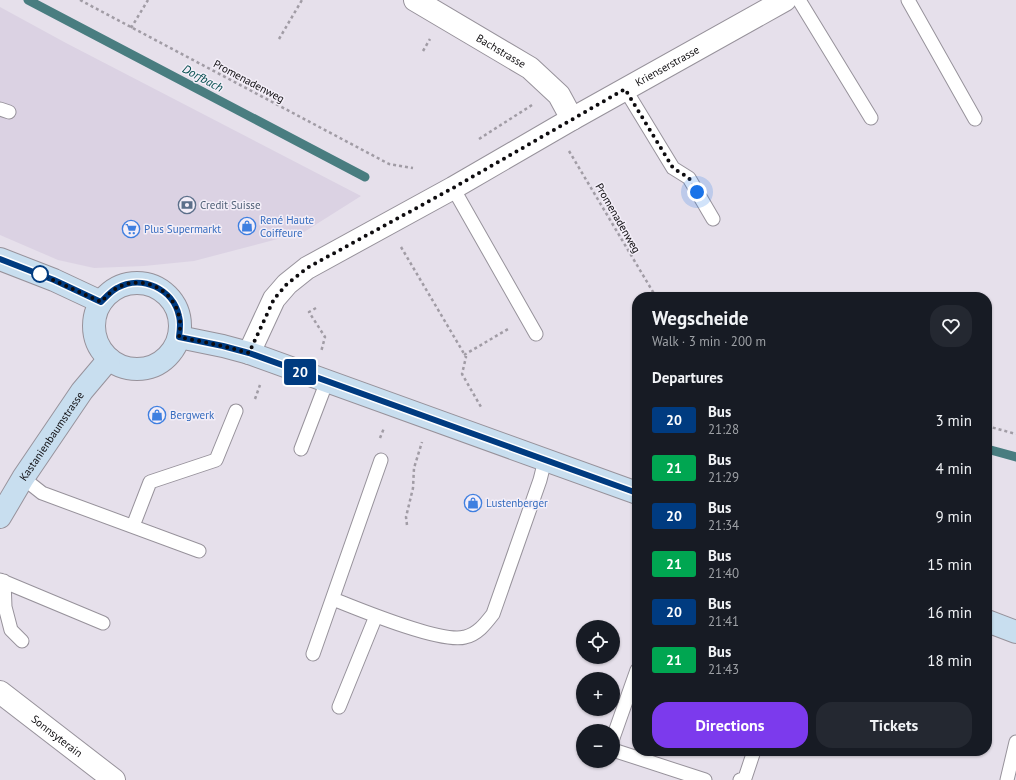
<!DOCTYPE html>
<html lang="en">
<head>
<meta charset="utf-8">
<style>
	body { margin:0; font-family:"PT Sans",sans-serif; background:#242831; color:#f1f3f6; height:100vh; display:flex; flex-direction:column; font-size:15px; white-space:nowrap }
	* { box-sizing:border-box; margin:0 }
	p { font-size:13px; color:#9ea1a6 }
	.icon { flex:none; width:22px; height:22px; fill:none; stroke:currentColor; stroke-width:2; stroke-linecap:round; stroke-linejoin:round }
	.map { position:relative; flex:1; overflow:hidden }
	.side { position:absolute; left:632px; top:292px; width:360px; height:464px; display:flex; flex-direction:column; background:#171b24; border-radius:16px; box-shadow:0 1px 3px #0004 }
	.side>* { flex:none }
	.badge { padding:0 8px; border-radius:3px; font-size:14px; line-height:26px }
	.buttons { position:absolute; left:576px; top:620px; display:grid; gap:8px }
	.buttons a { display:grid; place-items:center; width:44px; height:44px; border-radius:50%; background:#171b24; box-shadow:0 1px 3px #0004; font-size:20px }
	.you { position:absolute; width:20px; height:20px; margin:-10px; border:3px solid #fff; border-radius:50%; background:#1a73e8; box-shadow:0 0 0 6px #1a73e833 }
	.map>.badge { position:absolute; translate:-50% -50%; box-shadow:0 0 0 2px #fff }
	h2 { padding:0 20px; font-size:15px; line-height:36px }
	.round { display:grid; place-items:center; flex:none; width:42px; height:42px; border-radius:16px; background:#242831 }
	.headline { display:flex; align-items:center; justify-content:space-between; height:68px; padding:0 20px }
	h1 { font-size:19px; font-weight:700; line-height:30px }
	.action { display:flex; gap:8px; margin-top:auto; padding:8px 20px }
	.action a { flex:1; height:46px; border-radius:16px; background:#7c3aed; color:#fff; font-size:16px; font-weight:700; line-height:46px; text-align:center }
	.action a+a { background:#242831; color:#f1f3f6 }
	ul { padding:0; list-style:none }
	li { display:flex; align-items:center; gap:12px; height:48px; padding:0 20px }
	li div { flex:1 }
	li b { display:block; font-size:15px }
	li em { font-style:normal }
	li .badge { min-width:44px; font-weight:700; text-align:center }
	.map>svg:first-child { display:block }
	.built { fill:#dbd2e3 }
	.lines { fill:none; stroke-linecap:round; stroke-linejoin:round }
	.stream { stroke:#497d80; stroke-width:9 }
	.lane-casing { stroke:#97929b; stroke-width:15 }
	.street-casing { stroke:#97929b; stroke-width:24 }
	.secondary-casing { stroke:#97929b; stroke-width:24 }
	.path { stroke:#a19ca5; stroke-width:2.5; stroke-dasharray:3 3; stroke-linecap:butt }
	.lane { stroke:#fff; stroke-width:13 }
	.street { stroke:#fff; stroke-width:22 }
	.secondary { stroke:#c8deef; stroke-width:22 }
	.line-casing { stroke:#fff; stroke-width:9 }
	.line { stroke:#003b80; stroke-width:6 }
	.walk { stroke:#0e0c0f; stroke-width:4; stroke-dasharray:0 7.2 }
	.stop-dot { fill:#fff; stroke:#003b80; stroke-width:2 }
	.labels { text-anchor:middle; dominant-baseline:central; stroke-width:3; stroke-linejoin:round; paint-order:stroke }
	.street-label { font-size:11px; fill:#0e0c0f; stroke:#f3eef8 }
	.service-label { font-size:11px; fill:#4e5e75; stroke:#f3eef8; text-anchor:start }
	.shop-label { font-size:11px; fill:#366cbe; stroke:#f3eef8; text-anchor:start }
	.water-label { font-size:12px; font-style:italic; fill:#024c4d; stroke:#f3eef8 }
</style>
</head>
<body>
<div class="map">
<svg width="1016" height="780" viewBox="0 0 1016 780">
	<rect width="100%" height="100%" fill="#e6e0eb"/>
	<!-- built -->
	<path class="built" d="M0,7L66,43L361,196L304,232L194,261L144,266L94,268L58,260L0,235Z"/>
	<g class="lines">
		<!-- stream -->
		<path class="stream" d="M28,0L365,177
			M987,449L1016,457"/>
		<defs>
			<path id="lane" d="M799,0L871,118
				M908,0L975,119
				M625,89L673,168L689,178L713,219
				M0,109L9,112
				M453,188L536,334
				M301,449L327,381
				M23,478L42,493L199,551
				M133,526L150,482L216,460L236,411
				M0,580L103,623
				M4,581L5,607L11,630L22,641
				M333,599C358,609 442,644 465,637C478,634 486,623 493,614L540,480L545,460
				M313,654L381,460
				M339,707L376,616
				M613,738L637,670
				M613,750L705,780
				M740,780L745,778L754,751
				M1007,780L1016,742"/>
			<g id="street">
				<path id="s1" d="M415,0L530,68L559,95L572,119"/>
				<path id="s2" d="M249,353L274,299L287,284L307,268L453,188L572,119L785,0"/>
				<path id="s3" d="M0,692L114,780"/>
			</g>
			<g id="secondary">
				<path d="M0,259L54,280L101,302"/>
				<circle cx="137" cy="326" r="43"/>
				<path d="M179,337L223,346L249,353L637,493"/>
				<path id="s4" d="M0,517L23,478L82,391L109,359"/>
				<path d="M987,621L1016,632"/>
			</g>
		</defs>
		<!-- lane casing -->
		<use href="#lane" class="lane-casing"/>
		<!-- street casing -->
		<use href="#street" class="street-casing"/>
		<!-- secondary casing -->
		<use href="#secondary" class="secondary-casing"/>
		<!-- path -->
		<path class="path" d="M80,0L389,164L413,168
			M131,28L148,0
			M279,39L302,0
			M423,51L430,39
			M479,139L532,105
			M569,151L656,297
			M401,247L466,357L462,374L481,407L480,409
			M316,308L309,312L325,337L321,352
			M464,355L508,329
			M255,399L260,385
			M987,426L1016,434
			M380,438L384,428
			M407,525L406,517L413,488L414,468L422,442"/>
		<!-- lane -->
		<use href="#lane" class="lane"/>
		<!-- street -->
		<use href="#street" class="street"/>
		<!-- secondary -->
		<use href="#secondary" class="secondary"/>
	</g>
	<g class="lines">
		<defs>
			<path id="line" d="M0,259L54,280L101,302C106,297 111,291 117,288C142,274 173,289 179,316C181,323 180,330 179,337L223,346L249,353L637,493"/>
		</defs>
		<!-- line casing -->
		<use href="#line" class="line-casing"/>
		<!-- line -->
		<use href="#line" class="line"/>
		<!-- walk -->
		<path class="walk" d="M40,274L101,302C106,297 111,291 117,288C142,274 173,289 179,316C181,323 180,330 179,337L223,346L249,353L274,299L287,284L307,268L453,188L625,89L673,168L689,178L697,192"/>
	</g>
	<!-- icons -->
	<defs>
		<symbol id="bank-ring" viewBox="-11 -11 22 22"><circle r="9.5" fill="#f3eef8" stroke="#5c6f8a" stroke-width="1.5"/><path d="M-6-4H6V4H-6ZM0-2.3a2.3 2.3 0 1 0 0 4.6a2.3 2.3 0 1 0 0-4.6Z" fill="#5c6f8a"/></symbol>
		<symbol id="shop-ring" viewBox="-11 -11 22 22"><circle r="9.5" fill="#f3eef8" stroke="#3f7fe0" stroke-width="1.5"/><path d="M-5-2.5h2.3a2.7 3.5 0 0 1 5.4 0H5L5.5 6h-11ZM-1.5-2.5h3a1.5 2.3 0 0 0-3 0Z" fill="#3f7fe0"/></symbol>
		<symbol id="supermarket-ring" viewBox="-11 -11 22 22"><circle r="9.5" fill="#f3eef8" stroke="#3f7fe0" stroke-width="1.5"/><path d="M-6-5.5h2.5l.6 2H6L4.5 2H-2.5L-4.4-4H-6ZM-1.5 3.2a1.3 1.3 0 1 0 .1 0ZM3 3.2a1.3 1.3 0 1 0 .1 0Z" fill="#3f7fe0"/></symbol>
	</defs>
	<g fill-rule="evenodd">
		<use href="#bank-ring" x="177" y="195" width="20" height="20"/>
		<use href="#shop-ring" x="237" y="216" width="20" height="20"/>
		<use href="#supermarket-ring" x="121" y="219" width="20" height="20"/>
		<use href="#shop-ring" x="147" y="405" width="20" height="20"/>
		<use href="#shop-ring" x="463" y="493" width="20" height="20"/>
	</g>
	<!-- markers -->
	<circle class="stop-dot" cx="40" cy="274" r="8"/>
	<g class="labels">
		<!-- street labels -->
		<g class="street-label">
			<text stroke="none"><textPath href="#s1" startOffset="100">Bachstrasse</textPath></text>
			<text stroke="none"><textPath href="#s2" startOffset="518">Krienserstrasse</textPath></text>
			<text transform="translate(249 81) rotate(28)">Promenadenweg</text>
			<text transform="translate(618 218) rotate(60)">Promenadenweg</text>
			<text stroke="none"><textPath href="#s4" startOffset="96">Kastanienbaumstrasse</textPath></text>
			<text stroke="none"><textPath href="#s3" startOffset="72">Sonnsyterain</textPath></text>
		</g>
		<!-- service labels -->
		<g class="service-label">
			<text x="200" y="205">Credit Suisse</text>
		</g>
		<!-- shop labels -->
		<g class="shop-label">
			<text x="260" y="220">René Haute<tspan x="260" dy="13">Coiffeure</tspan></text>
			<text x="144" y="229">Plus Supermarkt</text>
			<text x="170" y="415">Bergwerk</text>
			<text x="486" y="503">Lustenberger</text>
		</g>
		<!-- water labels -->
		<g class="water-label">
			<text transform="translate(203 78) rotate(28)">Dorfbach</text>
		</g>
	</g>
</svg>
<div class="buttons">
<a><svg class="icon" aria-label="locate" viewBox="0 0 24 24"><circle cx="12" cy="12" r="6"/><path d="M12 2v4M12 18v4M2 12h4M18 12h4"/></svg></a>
<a>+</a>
<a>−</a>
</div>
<div class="you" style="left:697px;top:192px"></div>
<b class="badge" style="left:300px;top:372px;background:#003b80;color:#fff">20</b>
<section class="side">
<div class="headline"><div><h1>Wegscheide</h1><p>Walk · 3 min · 200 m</p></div><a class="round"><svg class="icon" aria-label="heart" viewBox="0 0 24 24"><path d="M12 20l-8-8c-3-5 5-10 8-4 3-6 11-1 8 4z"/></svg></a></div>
<h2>Departures</h2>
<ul>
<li><span class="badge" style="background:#003b80;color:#fff">20</span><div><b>Bus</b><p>21:28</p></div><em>3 min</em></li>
<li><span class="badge" style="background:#00a651;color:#fff">21</span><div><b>Bus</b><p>21:29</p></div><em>4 min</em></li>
<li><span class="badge" style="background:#003b80;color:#fff">20</span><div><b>Bus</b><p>21:34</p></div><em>9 min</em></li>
<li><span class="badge" style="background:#00a651;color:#fff">21</span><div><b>Bus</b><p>21:40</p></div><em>15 min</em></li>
<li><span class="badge" style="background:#003b80;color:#fff">20</span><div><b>Bus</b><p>21:41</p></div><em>16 min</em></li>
<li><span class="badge" style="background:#00a651;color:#fff">21</span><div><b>Bus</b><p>21:43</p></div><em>18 min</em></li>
</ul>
<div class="action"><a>Directions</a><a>Tickets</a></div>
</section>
</div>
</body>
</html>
